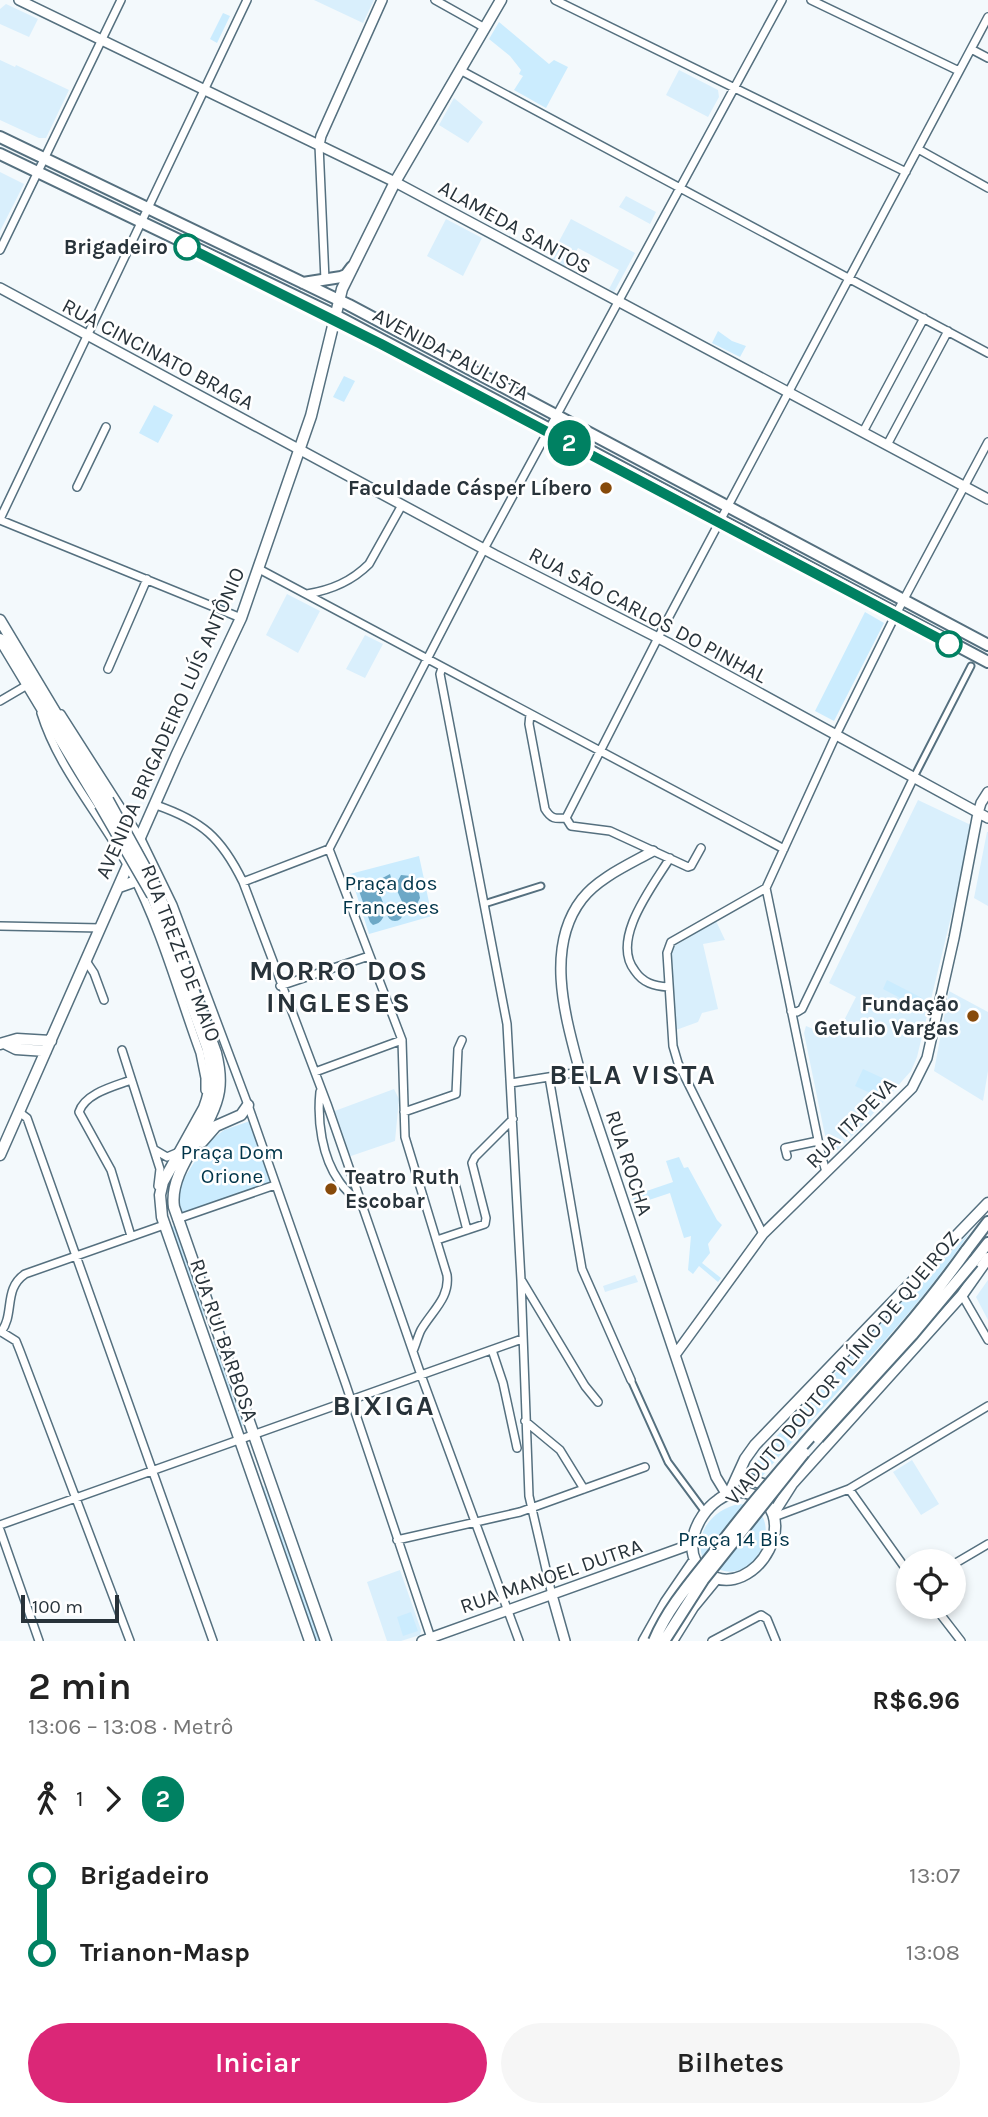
<!DOCTYPE html>
<html lang="pt">
<head>
<meta charset="utf-8">
<style>
	body { margin:0; font-family:Karla,sans-serif; background:#f6f6f6; color:#222; height:100vh; display:flex; flex-direction:column; font-size:26px; white-space:nowrap }
	* { box-sizing:border-box; margin:0 }
	p { font-size:23px; color:#767676 }
	.icon { flex:none; width:38px; height:38px; fill:none; stroke:currentColor; stroke-width:2; stroke-linecap:round; stroke-linejoin:round }
	.map { position:relative; height:1641px; overflow:hidden }
	.side { display:flex; flex-direction:column; background:#fff; flex:1 }
	.side>* { flex:none }
	.badge { padding:0 14px; border-radius:23px; font-size:24px; line-height:46px }
	.fabs { position:absolute; left:896px; top:1549px; display:grid; gap:14px }
	.fabs a { display:grid; place-items:center; width:70px; height:70px; border-radius:50%; background:#fff; box-shadow:0 4px 10px #0003; font-size:35px }
	.scale { position:absolute; left:21px; bottom:18px; width:98px; box-sizing:border-box; padding-left:7px; border:4px solid #28333a; border-top:0; font-size:19px; line-height:24px; white-space:nowrap; color:#28333a; -webkit-text-stroke:5px #fff; paint-order:stroke }
	.map>.badge { position:absolute; translate:-50% -50%; box-shadow:0 0 0 4px #fff }
	.legs { display:flex; align-items:center; gap:10px; height:77px; padding:0 28px; font-size:23px }
	.legs p { margin-inline-start:auto }
	.summary { display:flex; align-items:center; justify-content:space-between; height:119px; padding:0 28px }
	h1 { font-size:38px; font-weight:600; line-height:52px }
	.action { display:flex; gap:14px; margin-top:auto; padding:14px 28px }
	.action a { flex:1; height:80px; border-radius:42px; background:#db2777; color:#fff; font-size:28px; font-weight:600; line-height:80px; text-align:center }
	.action a+a { background:#f6f6f6; color:#222 }
	ul { padding:0 28px; list-style:none }
	li { display:flex; align-items:center; gap:24px; height:77px; font-size:26px }
	li i { display:grid; place-items:center; width:10px; height:100%; margin:0 9px; background:currentColor }
	li i::after { content:''; width:18px; height:18px; margin:-9px; border:5px solid; border-radius:50%; background:#fff }
	li p { margin-inline-start:auto }
	li:first-child i { background:linear-gradient(#0000 50%,currentColor 0) }
	li:last-child i { background:linear-gradient(currentColor 50%,#0000 0) }
	.map>svg:first-child { display:block }
	.built { fill:#d9effc }
	.green { fill:#cbecfe }
	.water { fill:#6da8c6 }
	.lines { fill:none; stroke-linecap:round; stroke-linejoin:round }
	.pedestrian-casing { stroke:#55707f; stroke-width:9 }
	.minor-casing { stroke:#55707f; stroke-width:10 }
	.tertiary-casing { stroke:#55707f; stroke-width:12 }
	.secondary-casing { stroke:#55707f; stroke-width:13 }
	.primary-casing { stroke:#55707f; stroke-width:14 }
	.pedestrian { stroke:#fff; stroke-width:5 }
	.minor { stroke:#fff; stroke-width:7 }
	.tertiary { stroke:#fff; stroke-width:9 }
	.secondary { stroke:#fff; stroke-width:10 }
	.primary { stroke:#fff; stroke-width:10 }
	.secondary-bridge-casing { stroke:#55707f; stroke-width:13; stroke-linecap:butt }
	.primary-bridge-casing { stroke:#55707f; stroke-width:14; stroke-linecap:butt }
	.secondary-bridge { stroke:#fff; stroke-width:10 }
	.primary-bridge { stroke:#fff; stroke-width:10 }
	.line-1-casing { stroke:#fff; stroke-width:16 }
	.line-1 { stroke:#008162; stroke-width:10 }
	.stop-1-dot { fill:#fff; stroke:#008162; stroke-width:3.5 }
	.poi-dot { fill:#874a0a; stroke:#fff; stroke-width:2.5 }
	.labels { text-anchor:middle; dominant-baseline:central; stroke-width:5; stroke-linejoin:round; paint-order:stroke }
	.street-label { font-size:21px; fill:#28333a; stroke:#fff }
	.stop-label { font-size:21px; font-weight:bold; fill:#28333a; stroke:#fff; text-anchor:end }
	.poi-label { font-size:21px; font-weight:bold; fill:#28333a; stroke:#fff; text-anchor:end }
	.park-label { font-size:21px; fill:#00354a; stroke:#fff }
	.district-label { font-size:28px; font-weight:bold; letter-spacing:2px; fill:#28333a; stroke:#fff }
</style>
</head>
<body>
<div class="map">
<svg width="988" height="1641" viewBox="0 0 988 1641">
	<rect width="100%" height="100%" fill="#f3f9fc"/>
	<!-- built -->
	<path class="built" d="M314,0H374L363,23Z
		M6,4L38,19L29,37L0,24V9Z
		M0,60L15,67L16,65L69,90L46,138H39L0,120Z
		M679,70L718,90L719,97L708,117L666,95Z
		M454,98L483,122L468,143L439,125Z
		M0,172L24,184L0,231Z
		M626,196L656,212L650,224L619,207Z
		M446,219L482,238L463,276L427,256Z
		M571,219L635,253L614,292L609,289L619,270L578,248L567,268L550,258Z
		M287,594L320,611L298,653L266,635Z
		M365,635L383,644L365,678L346,669Z
		M918,800L973,826L917,1057L911,1071L863,1125L838,1150H828L804,1033L806,1026L835,1038L856,997L829,983Z
		M987,832H988V906L974,898Z
		M716,921L725,940L703,944L718,1009L702,1013L698,1022L676,1030L671,948Z
		M949,991L988,1012V1071L983,1101L934,1071Z
		M394,1089L399,1099L395,1141L348,1157L332,1112Z
		M635,1275L638,1282L605,1292L603,1286Z
		M988,1280V1320L976,1297Z
		M912,1460L939,1504L921,1515L893,1472Z
		M400,1570L421,1630L420,1635L401,1641H387L367,1582Z"/>
	<!-- green -->
	<path class="green" d="M223,13L230,16L217,43L210,39Z
		M499,22L549,64L554,60L568,67L546,108L514,90L523,76L519,74L521,70L510,56L489,39Z
		M718,331L732,341L746,346L740,357L712,343Z
		M344,376L355,381L344,402L333,397Z
		M154,405L173,415L158,443L139,433Z
		M865,612L884,623L834,721L815,711Z
		M419,856L432,916L369,934L350,874Z
		M887,980L922,998L917,1007L883,989Z
		M863,1069L891,1082L883,1099L855,1086Z
		M250,1121L272,1183L180,1216L178,1205L179,1186L206,1144L224,1130Z
		M679,1157L684,1168L688,1167L717,1220L722,1225L708,1244L710,1253L702,1263L721,1278L718,1282L699,1266L693,1274L688,1270L691,1236L684,1238L670,1193L634,1205L632,1196L673,1182L666,1161Z
		M174,1226L205,1316L201,1317L170,1227Z
		M970,1232C910,1323 829,1397 759,1480L748,1477L763,1451L889,1315Z
		M214,1341L243,1426L239,1427L210,1343Z
		M264,1486L320,1641H316L261,1487Z
		M739,1504C790,1506 760,1590 716,1568C711,1566 707,1562 703,1559C693,1532 714,1509 739,1504Z
		M411,1612L418,1631L403,1636L397,1617Z"/>
	<!-- water -->
	<path class="water" d="M390,874L392,881L388,889C382,891 376,888 375,882Z
		M401,875L411,876L416,879L420,898L416,906H404L395,886Z
		M368,887L378,890L386,910C383,918 382,923 373,925L370,922L359,891Z
		M387 913a8 8 0 1 1 16 0a8 8 0 1 1-16 0Z"/>
	<g class="lines">
		<defs>
			<path id="pedestrian" d="M914,777L971,666
				M484,904L541,886
				M631,1380L668,1462L705,1512"/>
			<path id="minor" d="M435,0L485,28
				M555,0L906,172
				M811,0L959,71
				M971,49L988,58
				M460,70L988,353
				M319,145L325,280
				M918,149L988,188
				M0,250L121,0
				M863,432L924,318
				M887,445L948,331
				M77,487L106,427
				M0,519L247,0
				M0,520L241,618
				M259,569L784,849
				M307,594C331,590 351,582 369,564L402,505
				M442,668L440,674L507,1024L521,1280L529,1496L552,1595
				M108,669L147,579
				M0,701L29,684
				M41,713C59,771 103,818 131,872C161,929 178,993 200,1053L205,1078V1090
				M61,714L141,839L173,905L248,1105L346,1385L432,1641
				M530,714L529,724L545,809C551,819 555,819 566,818
				M156,805C202,821 221,837 243,882L327,1104L421,1375L519,1641
				M566,818L662,630L988,17
				M566,818L571,826L610,831L688,867L691,866L701,848
				M329,849L484,549L782,0
				M329,849L402,1040L405,1137L447,1275C450,1298 432,1311 421,1330C418,1336 416,1344 413,1351
				M243,882L329,849
				M0,926L101,928
				M86,961L94,973L104,1000
				M280,986L369,956
				M668,987C654,986 643,983 635,971C610,940 652,887 670,858
				M791,1011L797,1012L802,1009L914,777
				M122,1050L160,1169L158,1186
				M315,1072L402,1040
				M549,1077L582,1269L631,1380
				M131,1080C115,1086 85,1093 79,1112L111,1170L131,1236
				M511,1083L580,1072
				M320,1092C317,1121 322,1157 339,1181C344,1189 352,1195 358,1202
				M19,1112L27,1118L213,1641
				M404,1112L456,1094L458,1049L462,1040
				M155,1150L167,1157L181,1151
				M787,1156L785,1148L818,1141
				M826,1172L821,1154L766,888L836,735L896,614L988,442
				M454,1180L467,1230
				M177,1219L275,1185
				M763,1234L678,1063L673,1046L667,953L671,942L766,888
				M437,1240L485,1224L486,1218L472,1163L475,1157L513,1119
				M522,1281L585,1386L598,1402
				M962,1295L988,1340
				M0,1331L16,1341L20,1351L130,1641
				M1,1332C15,1314 3,1289 25,1274L164,1225
				M492,1350L503,1383L517,1448
				M525,1421L560,1450L584,1489
				M849,1489L908,1572
				M774,1517L849,1489L988,1406
				M0,1525L522,1339
				M0,1530L39,1641
				M397,1540L520,1512L645,1467
				M954,1564L988,1544
				M934,1606L961,1641
				M712,1641L761,1615L767,1619L776,1641"/>
			<path id="tertiary" d="M19,0L395,182L988,499
				M319,145L321,136L382,0
				M0,288L495,555L668,643L988,818
				M653,851C630,864 598,878 582,899C544,948 566,1019 580,1072L716,1477L727,1495
				M675,1355L763,1234L912,1088L927,1058L954,938L978,813L981,803L988,792
				M552,1595L565,1641
				M422,1641L692,1544"/>
			<path id="secondary" d="M0,620L108,800
				M0,639L100,805
				M119,887L136,881
				M158,891L216,1053C219,1065 221,1078 219,1091C213,1130 168,1168 174,1207L326,1641
				M152,895L207,1047C213,1068 212,1087 204,1108L163,1182L160,1195L162,1217L310,1641
				M0,1044L17,1039L51,1041
				M6,1044L16,1049L46,1051
				M202,1142L216,1126L241,1115L248,1105
				M0,1155L176,756L241,618L311,416L342,289L395,182L501,0
				M741,1469L743,1477L774,1488
				M743,1492C812,1505 755,1606 706,1573C680,1555 695,1516 718,1500C725,1494 734,1493 743,1492Z
				M729,1494L745,1459L755,1445L988,1203
				M773,1514L792,1484L962,1295L988,1258
				M644,1641L666,1602L694,1561
				M672,1641L693,1607L716,1579"/>
			<path id="primary" d="M0,137L349,305L988,645
				M0,154L335,315L988,662
				M303,283L341,277L346,275L352,267
				M966,1251L988,1222
				M973,1262L988,1243"/>
		</defs>
		<!-- pedestrian casing -->
		<use href="#pedestrian" class="pedestrian-casing"/>
		<!-- minor casing -->
		<use href="#minor" class="minor-casing"/>
		<!-- tertiary casing -->
		<use href="#tertiary" class="tertiary-casing"/>
		<!-- secondary casing -->
		<use href="#secondary" class="secondary-casing"/>
		<!-- primary casing -->
		<use href="#primary" class="primary-casing"/>
		<!-- pedestrian -->
		<use href="#pedestrian" class="pedestrian"/>
		<!-- minor -->
		<use href="#minor" class="minor"/>
		<!-- tertiary -->
		<use href="#tertiary" class="tertiary"/>
		<!-- secondary -->
		<use href="#secondary" class="secondary"/>
		<!-- primary -->
		<use href="#primary" class="primary"/>
		<defs>
			<path id="secondary-bridge" d="M108,800L158,891
				M100,805L152,895"/>
			<path id="primary-bridge" d="M818,1438L912,1335L973,1262
				M654,1641C669,1605 697,1575 720,1545C797,1443 892,1355 966,1251
				M664,1641L703,1580L804,1453"/>
		</defs>
		<!-- secondary-bridge casing -->
		<use href="#secondary-bridge" class="secondary-bridge-casing"/>
		<!-- primary-bridge casing -->
		<use href="#primary-bridge" class="primary-bridge-casing"/>
		<!-- secondary-bridge -->
		<use href="#secondary-bridge" class="secondary-bridge"/>
		<!-- primary-bridge -->
		<use href="#primary-bridge" class="primary-bridge"/>
	</g>
	<g class="lines">
		<defs>
			<path id="line-1" d="M187,247L381,344L949,644"/>
		</defs>
		<!-- line-1 casing -->
		<use href="#line-1" class="line-1-casing"/>
		<!-- line-1 -->
		<use href="#line-1" class="line-1"/>
	</g>
	<!-- markers -->
	<g class="stop-1-dot">
		<circle cx="187" cy="247" r="12"/>
		<circle cx="949" cy="644" r="12"/>
	</g>
	<g class="poi-dot">
		<circle cx="606" cy="488" r="7"/>
		<circle cx="973" cy="1016" r="7"/>
		<circle cx="331" cy="1189" r="7"/>
	</g>
	<g class="labels">
		<!-- street labels -->
		<g class="street-label">
			<text transform="translate(515 227) rotate(29)">ALAMEDA SANTOS</text>
			<text transform="translate(158 354) rotate(28)">RUA CINCINATO BRAGA</text>
			<text transform="translate(451 354) rotate(28)">AVENIDA PAULISTA</text>
			<text transform="translate(648 615) rotate(28)">RUA SÃO CARLOS DO PINHAL</text>
			<text transform="translate(170 723) rotate(-66)">AVENIDA BRIGADEIRO LUÍS ANTÔNIO</text>
			<text transform="translate(181 953) rotate(69)">RUA TREZE DE MAIO</text>
			<text transform="translate(851 1123) rotate(-45)">RUA ITAPEVA</text>
			<text transform="translate(629 1163) rotate(72)">RUA ROCHA</text>
			<text transform="translate(224 1340) rotate(71)">RUA RUI BARBOSA</text>
			<text transform="translate(842 1368) rotate(-50)">VIADUTO DOUTOR PLÍNIO DE QUEIROZ</text>
			<text transform="translate(551 1576) rotate(-19)">RUA MANOEL DUTRA</text>
		</g>
		<!-- stop labels -->
		<g class="stop-label">
			<text x="168" y="247">Brigadeiro</text>
		</g>
		<!-- poi labels -->
		<g class="poi-label">
			<text x="592" y="488">Faculdade Cásper Líbero</text>
			<text x="959" y="1004">Fundação<tspan x="959" dy="24">Getulio Vargas</tspan></text>
			<text x="345" y="1177" text-anchor="start">Teatro Ruth<tspan x="345" dy="24">Escobar</tspan></text>
		</g>
		<!-- park labels -->
		<g class="park-label">
			<text x="391" y="883">Praça dos<tspan x="391" dy="24">Franceses</tspan></text>
			<text x="232" y="1152">Praça Dom<tspan x="232" dy="24">Orione</tspan></text>
			<text x="734" y="1539">Praça 14 Bis</text>
		</g>
		<!-- district labels -->
		<g class="district-label">
			<text x="339" y="970">MORRO DOS<tspan x="339" dy="32">INGLESES</tspan></text>
			<text x="633" y="1074">BELA VISTA</text>
			<text x="384" y="1405">BIXIGA</text>
		</g>
	</g>
</svg>
<div class="fabs">
<a><svg class="icon" aria-label="locate" viewBox="0 0 24 24"><circle cx="12" cy="12" r="6"/><path d="M12 2v4M12 18v4M2 12h4M18 12h4"/></svg></a>
</div>
<div class="scale">100 m</div>
<b class="badge" style="left:569px;top:443px;background:#008162;color:#fff">2</b>
</div>
<section class="side">
<div class="summary"><div><h1>2 min</h1><p>13:06 – 13:08 · Metrô</p></div><b>R$6.96</b></div>
<div class="legs"><svg class="icon" aria-label="walk" viewBox="0 0 24 24"><circle cx="13" cy="4" r="2"/><path d="M13 8l-2 6 4 7M11 14l-3 7M7 12l3-4h3l4 4"/></svg>1<svg class="icon" aria-label="forward" viewBox="0 0 24 24"><path d="M9 5l7 7-7 7"/></svg><b class="badge" style="background:#008162;color:#fff">2</b></div>
<ul>
<li><i style="color:#008162"></i><b>Brigadeiro</b><p>13:07</p></li>
<li><i style="color:#008162"></i><b>Trianon-Masp</b><p>13:08</p></li>
</ul>
<div class="action"><a>Iniciar</a><a>Bilhetes</a></div>
</section>
</body>
</html>
